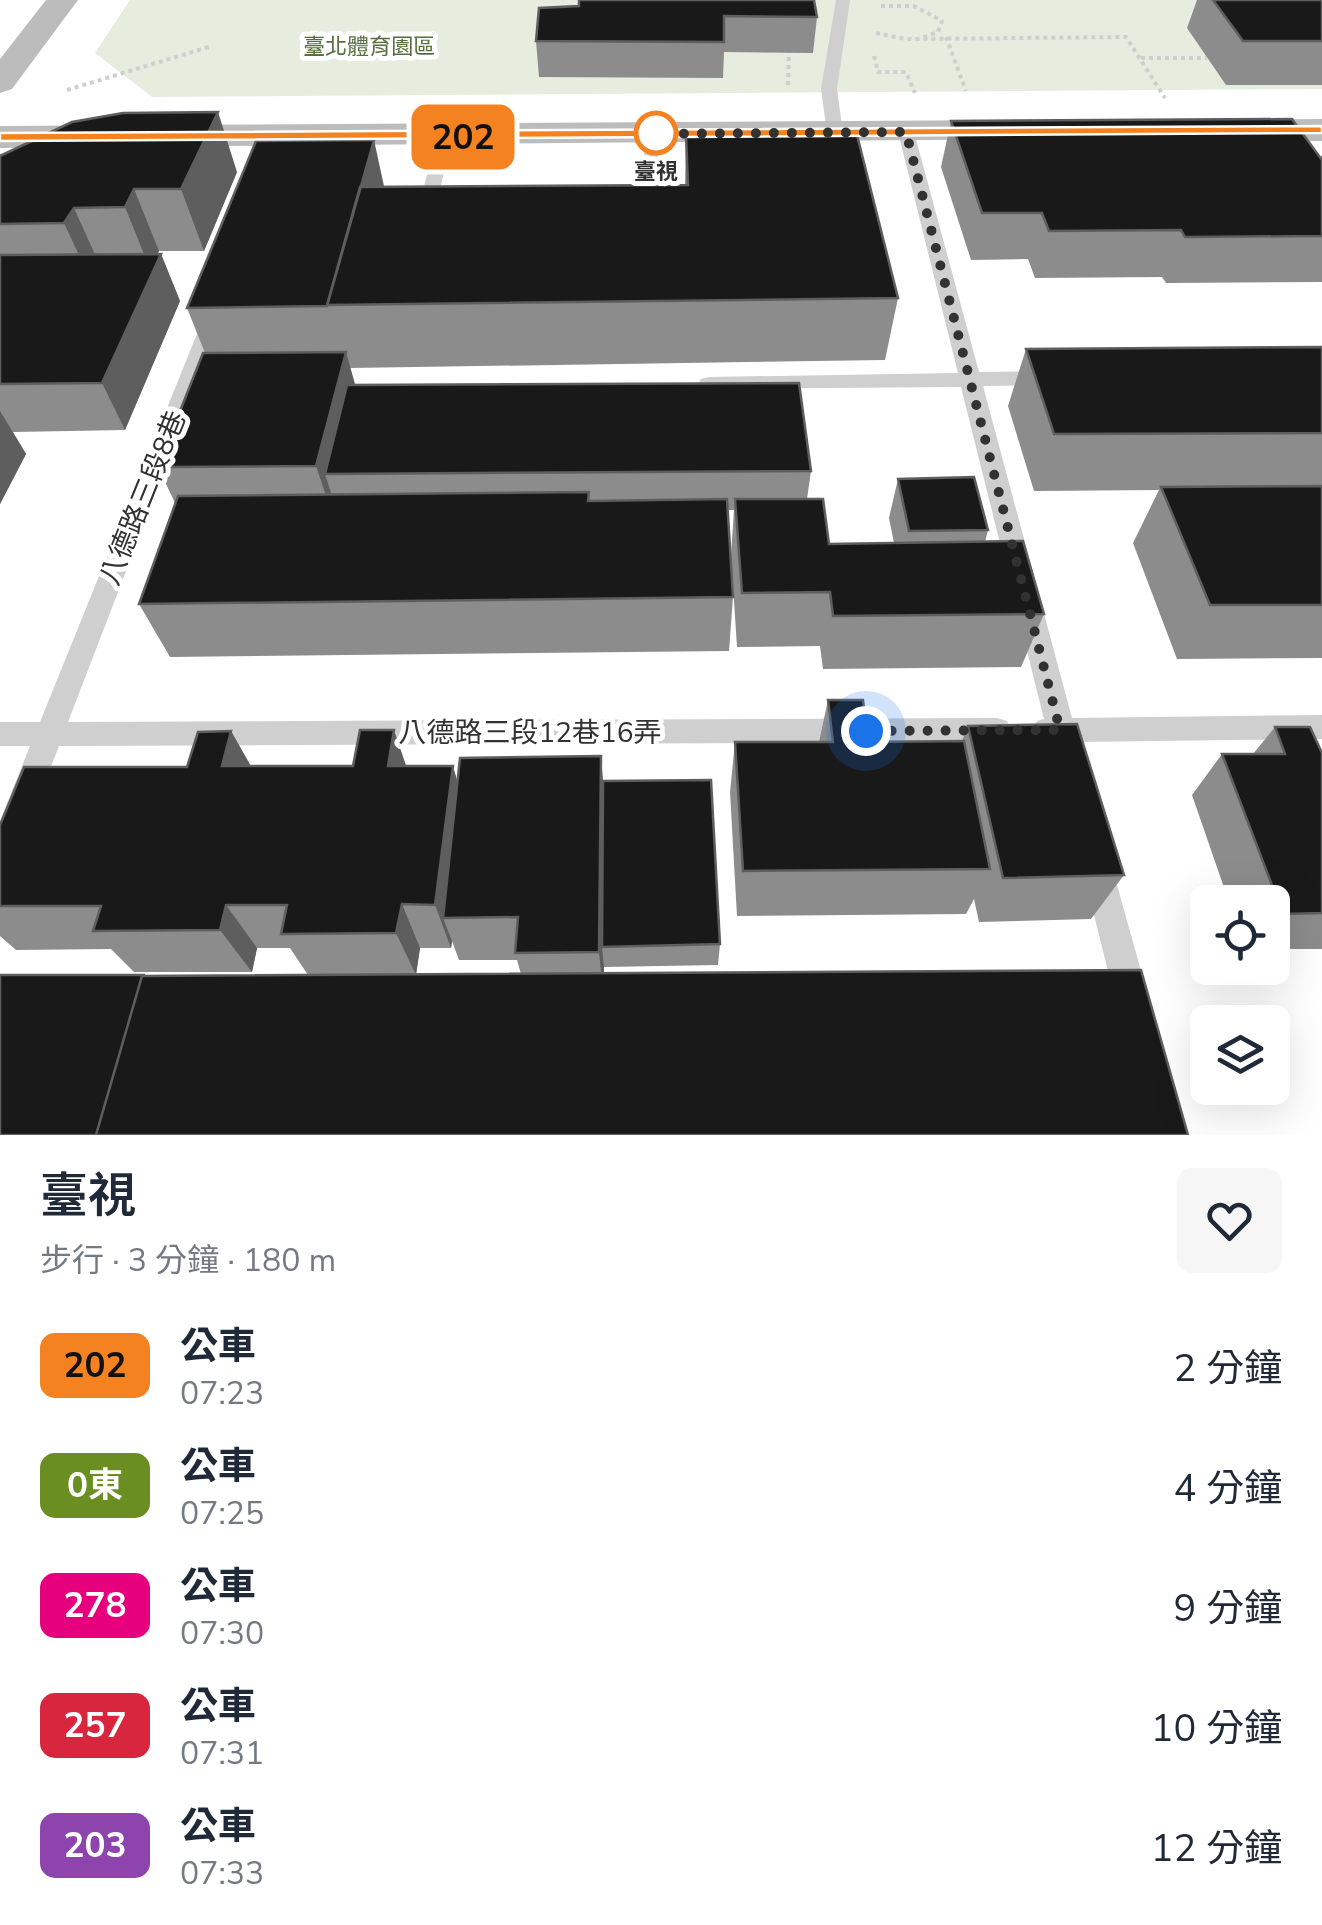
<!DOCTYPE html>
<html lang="zh-TW">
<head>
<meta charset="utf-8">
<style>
	body { margin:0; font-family:"Nunito Sans","Noto Sans TC",sans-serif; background:#f6f6f7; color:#1f2937; height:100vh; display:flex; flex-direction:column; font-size:38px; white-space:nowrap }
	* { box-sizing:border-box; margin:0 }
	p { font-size:32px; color:#747a83 }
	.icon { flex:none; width:55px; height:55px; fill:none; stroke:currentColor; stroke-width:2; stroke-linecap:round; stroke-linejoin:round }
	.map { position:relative; height:1135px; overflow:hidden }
	.sheet { display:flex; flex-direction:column; background:#fff; flex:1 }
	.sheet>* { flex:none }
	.badge { padding:0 20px; border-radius:15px; font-size:35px; line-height:65px }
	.controls { position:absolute; left:1190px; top:885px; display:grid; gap:20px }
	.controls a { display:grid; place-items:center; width:100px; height:100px; border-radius:15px; background:#fff; box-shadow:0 10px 40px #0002; font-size:50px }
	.you { position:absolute; width:50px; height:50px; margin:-25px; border:8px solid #fff; border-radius:50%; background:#1a73e8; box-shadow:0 0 0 15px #1a73e833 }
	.map>.badge { position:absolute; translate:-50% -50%; box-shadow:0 0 0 5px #fff }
	.round { display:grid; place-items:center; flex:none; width:105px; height:105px; border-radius:15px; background:#f6f6f7 }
	.summary { display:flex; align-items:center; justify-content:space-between; height:170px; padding:0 40px }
	h1 { font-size:48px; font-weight:600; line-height:75px }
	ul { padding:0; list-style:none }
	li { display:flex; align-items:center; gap:30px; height:120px; padding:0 40px }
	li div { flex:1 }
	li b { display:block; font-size:38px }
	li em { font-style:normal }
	li .badge { min-width:110px; font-weight:700; text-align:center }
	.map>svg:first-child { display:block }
	.green { fill:#e6ecde }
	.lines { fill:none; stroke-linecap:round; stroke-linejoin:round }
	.path { stroke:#cfcfcf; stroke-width:4; stroke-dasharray:4 4; stroke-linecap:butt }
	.lane { fill:#cfcfcf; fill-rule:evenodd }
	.secondary { fill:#bcbcbc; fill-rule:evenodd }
	.wall { fill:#8c8c8c; fill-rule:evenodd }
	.shaded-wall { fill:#5e5e5e }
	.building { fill:#191919; stroke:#5e5e5e; stroke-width:2.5 }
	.line { fill:#f58220; stroke:#fff; stroke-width:2.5 }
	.walk { stroke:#323232; stroke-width:10; stroke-dasharray:0 18 }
	.stop-dot { fill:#fff; stroke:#f58220; stroke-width:5 }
	.labels { text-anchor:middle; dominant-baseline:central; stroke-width:10; stroke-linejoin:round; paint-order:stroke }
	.far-park-label { font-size:22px; fill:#566f3e; stroke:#fff }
	.far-stop-label { font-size:22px; font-weight:bold; fill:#323232; stroke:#fff }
	.street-label { font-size:28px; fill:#323232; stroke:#fff }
</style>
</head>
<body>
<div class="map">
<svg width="1322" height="1135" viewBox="0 0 1322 1135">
	<rect width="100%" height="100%" fill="#fff"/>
	<!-- green -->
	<path class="green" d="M130,0H1322V89L152,97L95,53Z"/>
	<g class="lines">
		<!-- path -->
		<path class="path" d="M881,6H914L942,21L938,32L919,39
			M876,33L906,39L1126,37L1165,98
			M946,37L966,91
			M874,56L878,72H906L915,93
			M1141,58H1207
			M788,85L789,48
			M67,90L212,46"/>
		<!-- lane -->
		<path class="lane" d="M836,0H850L837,89L843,133L835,138L827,133L821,89Z
			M906,127L914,132L979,372L1049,371L1060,378L1049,385L983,386L1072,718L1322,715V739L1078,742L1074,751L1064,754L1054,751L1050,742L1037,739L1033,730L1037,721L1044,719L961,387L701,389L698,384L701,379L709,377L958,373L898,132Z
			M652,128L660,133L663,217L654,223L645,217L644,133Z
			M438,133L452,137L433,220L424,226L415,220Z
			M215,308L225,314L68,722L997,718L1007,721L1011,730L1007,739L997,742L59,746L11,869L0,873V821L30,746H0V722H40L205,314Z
			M1097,853L1108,857L1112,867L1150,1003L1145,1015L1133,1020L1121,1015L1116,1003L1082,867L1086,857Z"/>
		<!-- secondary -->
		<path class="secondary" d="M46,0H78L12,89L0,93V59Z
			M1322,119V141L1228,142L1215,139L1209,131L1215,123L1228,120Z
			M1022,120L1035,123L1041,131L1035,139L0,148V126Z"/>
	</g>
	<!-- wall -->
	<path class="wall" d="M1197,0H1322V85H1226L1187,28Z
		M539,8L817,17L813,53L724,52L723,78L539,77L536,41Z
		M951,121L1320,158L1322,155V282L1166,283L1162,277L1035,278L1028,259L971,260L941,167Z
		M686,136L898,298L885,360L350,368L355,385L811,471L807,499L829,544L894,543L889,518L898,479L988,530L985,542L1044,614L1021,667L823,669L820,646L737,647L731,555L734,510H727L733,597L729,651L170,657L139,604L175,503L158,467L205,353L187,308L384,187L685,185Z
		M0,156L237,172L204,251H159L157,254H161L180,301L125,430L13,432L26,454L0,504Z
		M1322,347V658L1177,659L1133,543L1159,490L1034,491L1008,406L1026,349Z
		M828,700L868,742L962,741L968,726L1124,875L1091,919L979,922L974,899L966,914L737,916L730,792L735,742H819Z
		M1275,727L1322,753V949H1272V902H1229L1192,795L1222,754H1253Z
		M231,731L251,766H406L458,781H603L720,944L718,965L604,967V973L0,1135L145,975L147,976L308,975L290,948H257L252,972H134L111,949L16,950L0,936V825L187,767ZM452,941L459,960H517L521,974H416L420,948H451Z"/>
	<!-- shaded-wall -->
	<path class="shaded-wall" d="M218,112L237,172L204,251L181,189Z
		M374,140L387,200L328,305Z
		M134,189L159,251L150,269L125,207Z
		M74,208L102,270L93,285L64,223Z
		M161,254L180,301L125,430L102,383Z
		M346,352L362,409L325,474L337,512L335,522L316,466Z
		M0,411L26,454L0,504Z
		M394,730L411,780L388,766Z
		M231,731L259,781L222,766Z
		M601,756L605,805L602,947L604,967L603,992L599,952Z
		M453,766L467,815L443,918L452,941L451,948L435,905Z
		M402,904L420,948L416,975L396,933Z
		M226,905L257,948L252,972L220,930Z"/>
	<!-- building -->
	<path class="building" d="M579,0H814L817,17L724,16V42L536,41L539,8L579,6Z
		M1213,0H1322V41H1243Z
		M218,112L181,189H134L125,207L74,208L64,223L0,224V156L72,122L123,113Z
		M1292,119L1322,160V236L1185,237L1181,230L1049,231L1042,213H982L951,121Z
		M857,135L898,298L327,305L360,187L688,185L686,136Z
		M374,140L327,306L187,308L256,141Z
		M161,254L102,383L0,384V255Z
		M1322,347V433L1054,434L1026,349Z
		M346,352L316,466L158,467L203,353Z
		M799,383L811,471L325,474L347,385Z
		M974,477L988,530L909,531L898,479Z
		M1322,486V605H1210L1161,487Z
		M589,492L588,501L727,499L733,597L139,604L178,496Z
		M735,499H823L829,544L1023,541L1044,614L833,616L830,592L742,593Z
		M828,700H863L868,742L964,741L990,869L743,871L735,742H833Z
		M1077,724L1124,875L1003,878L968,726Z
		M1275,727H1310L1322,753V913L1283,914L1222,754H1285Z
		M360,730H394L388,766H453L435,905L402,904L396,933L281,934L287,905H226L220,930L93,931L101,906H0V825L24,767H187L198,732L231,731L222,766H353Z
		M601,756L599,952L515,953L518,917L443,918L460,758Z
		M711,780L720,944L602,947L603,781Z
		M1141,970L1188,1135H96L142,976Z
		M0,975H145L142,976L96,1135H0Z"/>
	<!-- line -->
	<path class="line" d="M1322,126V133L0,141V133Z"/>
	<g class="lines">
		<!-- walk -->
		<path class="walk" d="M656,133L652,134L906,132L1060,730L866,731"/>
	</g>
	<!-- markers -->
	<circle class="stop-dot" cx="656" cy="133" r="20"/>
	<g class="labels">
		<!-- far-park labels -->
		<g class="far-park-label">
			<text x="369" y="47">臺北體育園區</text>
		</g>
		<!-- far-stop labels -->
		<g class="far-stop-label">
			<text x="656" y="172">臺視</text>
		</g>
		<!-- street labels -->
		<g class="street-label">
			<text transform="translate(143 498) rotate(-68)">八德路三段8巷</text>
			<text x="530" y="733">八德路三段12巷16弄</text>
		</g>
	</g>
</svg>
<div class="controls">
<a><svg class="icon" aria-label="locate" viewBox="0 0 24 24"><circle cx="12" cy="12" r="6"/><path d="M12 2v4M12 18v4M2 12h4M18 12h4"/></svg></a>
<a><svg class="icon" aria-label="layers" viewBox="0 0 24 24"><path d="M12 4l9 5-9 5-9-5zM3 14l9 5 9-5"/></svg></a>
</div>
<div class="you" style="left:866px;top:731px"></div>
<b class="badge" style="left:463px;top:137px;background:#f58220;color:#111">202</b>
</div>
<section class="sheet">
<div class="summary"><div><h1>臺視</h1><p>步行 · 3 分鐘 · 180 m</p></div><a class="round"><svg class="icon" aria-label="heart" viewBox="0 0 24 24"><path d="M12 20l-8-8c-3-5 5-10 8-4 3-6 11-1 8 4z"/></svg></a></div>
<ul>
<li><span class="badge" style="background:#f58220;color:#111">202</span><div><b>公車</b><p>07:23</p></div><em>2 分鐘</em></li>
<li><span class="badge" style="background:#6b8e23;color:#fff">0東</span><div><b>公車</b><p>07:25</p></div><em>4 分鐘</em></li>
<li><span class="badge" style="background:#e6007e;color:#fff">278</span><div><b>公車</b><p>07:30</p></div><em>9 分鐘</em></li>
<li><span class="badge" style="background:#d7263d;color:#fff">257</span><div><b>公車</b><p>07:31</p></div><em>10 分鐘</em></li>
<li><span class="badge" style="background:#8e44ad;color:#fff">203</span><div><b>公車</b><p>07:33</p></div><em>12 分鐘</em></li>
</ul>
</section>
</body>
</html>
